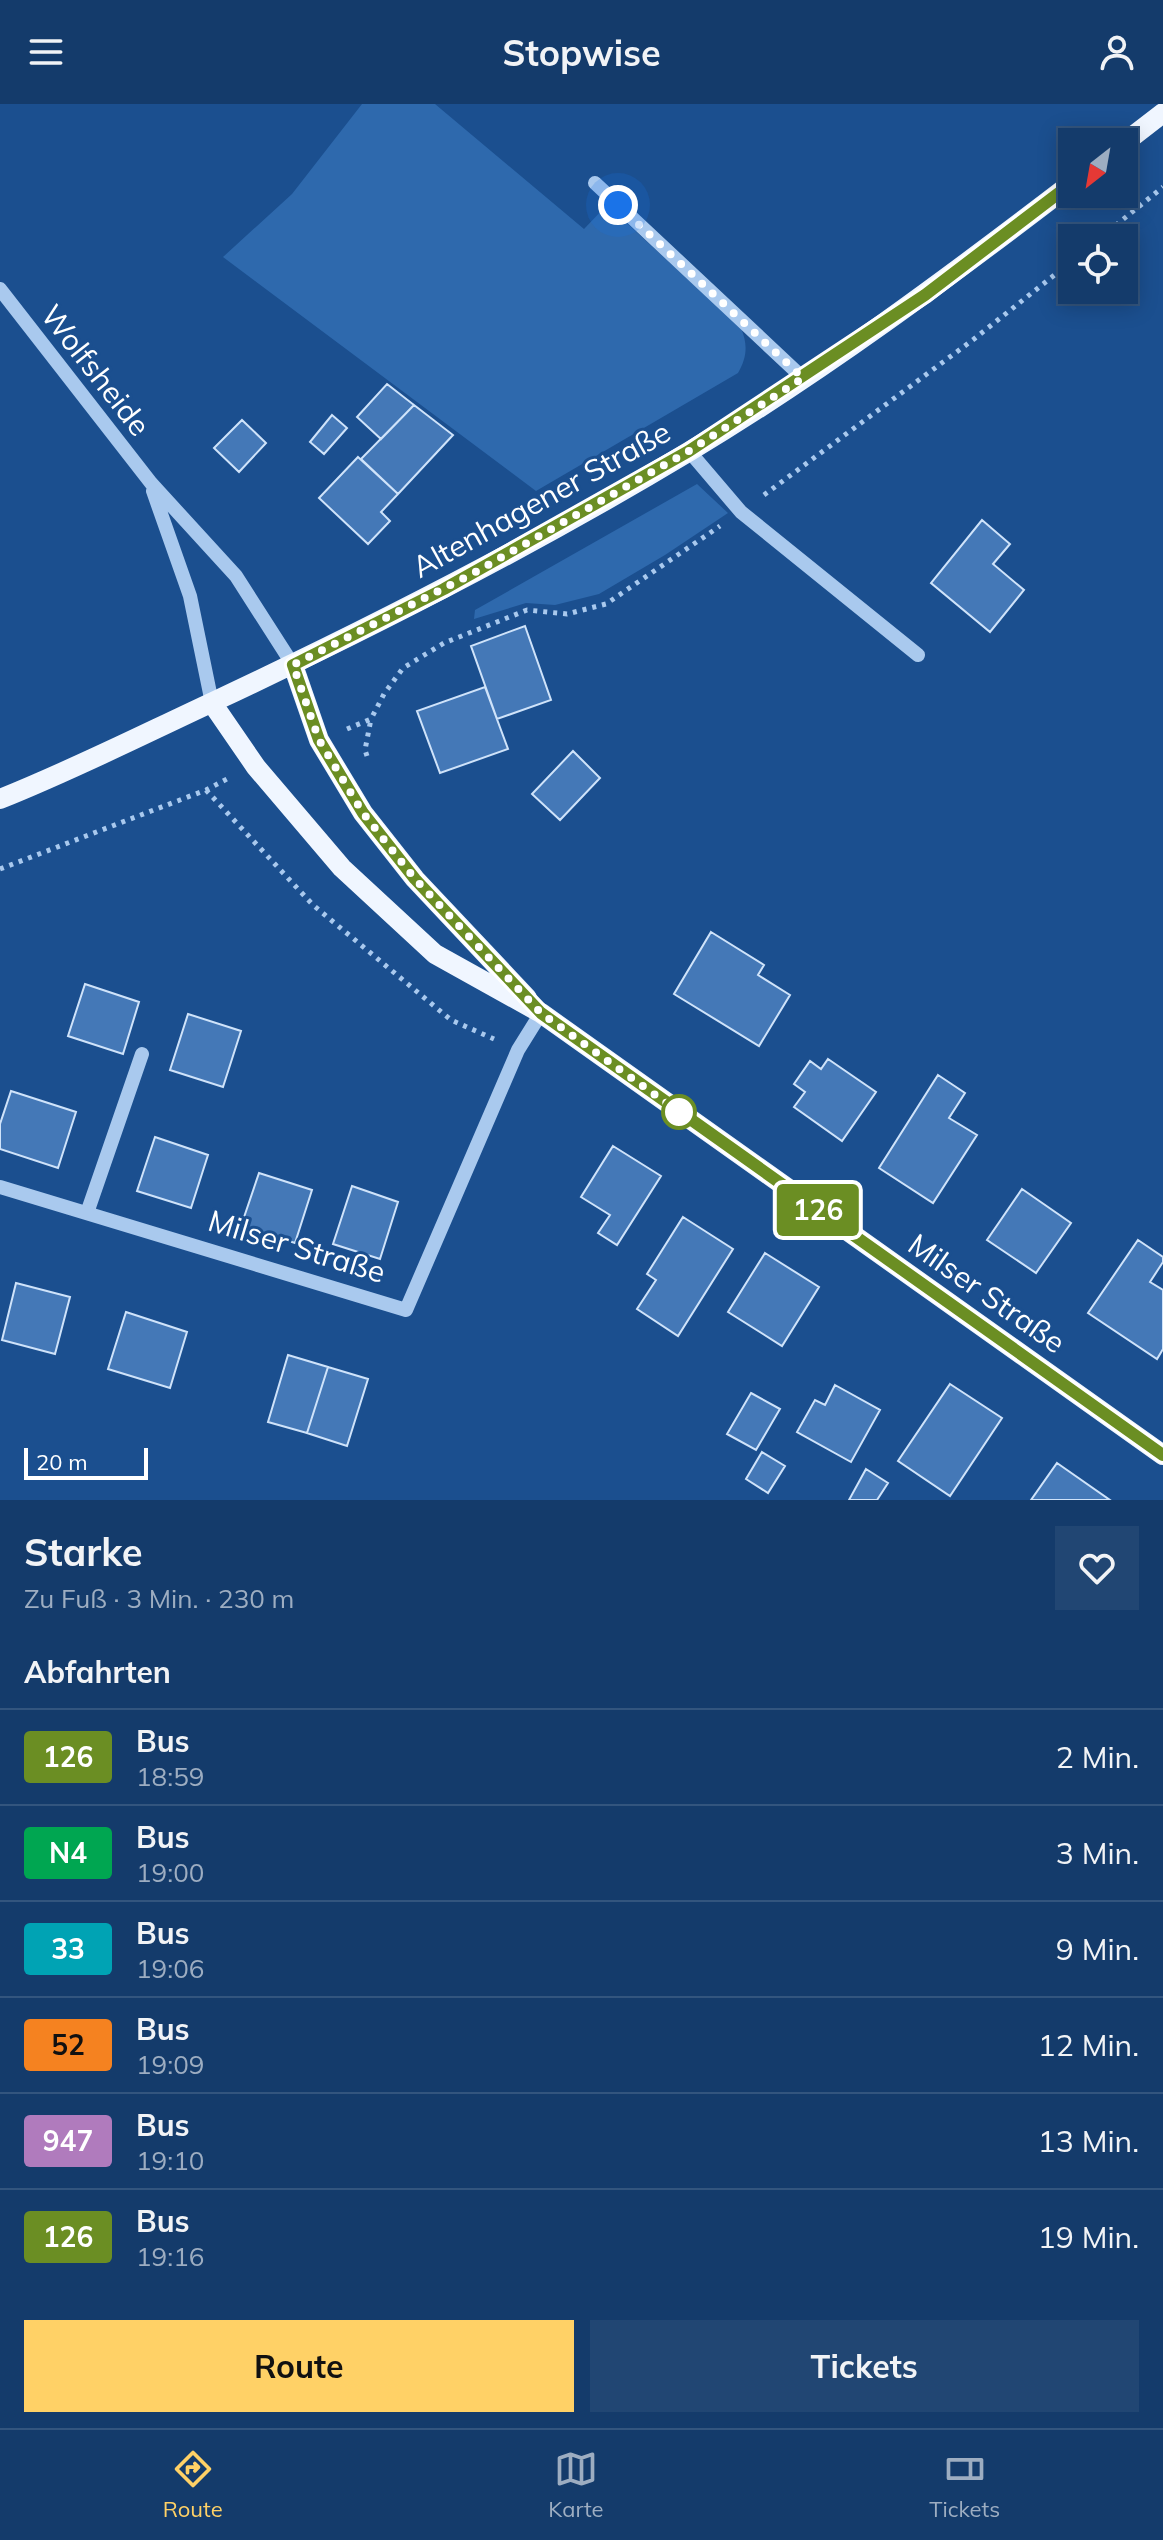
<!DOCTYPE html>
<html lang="de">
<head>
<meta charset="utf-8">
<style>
	body { margin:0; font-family:Mulish,sans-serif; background:#214673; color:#f1f3f6; height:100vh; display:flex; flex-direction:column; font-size:30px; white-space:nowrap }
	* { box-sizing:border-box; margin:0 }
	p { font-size:26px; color:#9dadc1 }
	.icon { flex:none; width:44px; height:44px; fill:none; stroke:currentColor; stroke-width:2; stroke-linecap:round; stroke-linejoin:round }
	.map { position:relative; height:1396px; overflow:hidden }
	.sheet { display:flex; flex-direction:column; background:#143b6b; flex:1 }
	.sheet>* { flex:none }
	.badge { padding:0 16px; border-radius:6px; font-size:28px; line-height:52px }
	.needle { width:52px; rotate:211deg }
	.tools { position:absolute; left:1058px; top:24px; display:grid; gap:16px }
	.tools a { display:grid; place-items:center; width:80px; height:80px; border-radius:0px; background:#143b6b; box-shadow:0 4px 20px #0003,0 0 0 2px #33557e; font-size:40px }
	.scale { position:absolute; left:24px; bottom:20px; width:124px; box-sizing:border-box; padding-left:8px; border:4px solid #fff; border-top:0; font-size:22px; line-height:28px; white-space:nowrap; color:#fff; -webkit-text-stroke:6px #1b4f8f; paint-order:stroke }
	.you { position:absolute; width:40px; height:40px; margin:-20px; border:6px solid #fff; border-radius:50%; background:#1a73e8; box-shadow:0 0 0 12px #1a73e833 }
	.map>.badge { position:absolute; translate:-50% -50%; box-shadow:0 0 0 4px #fff }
	h2 { padding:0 24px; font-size:30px; line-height:72px }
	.round { display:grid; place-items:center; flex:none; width:84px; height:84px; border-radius:0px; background:#214673 }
	.summary { display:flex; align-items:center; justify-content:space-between; height:136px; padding:0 24px }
	h1 { font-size:38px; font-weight:700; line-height:60px }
	.action { display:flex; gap:16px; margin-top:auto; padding:16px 24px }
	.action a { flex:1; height:92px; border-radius:0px; background:#ffd166; color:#111; font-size:32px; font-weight:700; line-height:92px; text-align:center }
	.action a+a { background:#214673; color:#f1f3f6 }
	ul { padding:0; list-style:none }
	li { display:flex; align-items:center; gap:24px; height:96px; padding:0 24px; border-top:2px solid #33557e }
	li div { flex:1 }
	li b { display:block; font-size:30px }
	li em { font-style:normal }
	li .badge { min-width:88px; font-weight:700; text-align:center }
	header { display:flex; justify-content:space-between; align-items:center; height:104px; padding:0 24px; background:#143b6b; font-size:36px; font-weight:700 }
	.tabs { display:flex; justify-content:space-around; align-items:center; height:112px; border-top:2px solid #33557e; background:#143b6b; font-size:22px; color:#9dadc1 }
	.tabs a { display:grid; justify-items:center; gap:4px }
	.tabs .active { color:#ffd166 }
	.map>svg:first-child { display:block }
	.green { fill:#2e69ad }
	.building { fill:#4478b7; stroke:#cfe3fa; stroke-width:2 }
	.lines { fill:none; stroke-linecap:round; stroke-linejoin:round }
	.path { stroke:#a9c9ee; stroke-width:5; stroke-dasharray:4 6; stroke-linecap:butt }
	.minor { stroke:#a9c9ee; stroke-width:14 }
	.major { stroke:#f0f6ff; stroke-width:20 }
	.line-casing { stroke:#fff; stroke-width:18 }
	.line { stroke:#6b8e23; stroke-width:12 }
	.walk { stroke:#fff; stroke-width:8; stroke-dasharray:0 14.4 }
	.stop-dot { fill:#fff; stroke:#6b8e23; stroke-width:4 }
	.labels { text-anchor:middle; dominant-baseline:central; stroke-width:6; stroke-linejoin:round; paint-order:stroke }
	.street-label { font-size:30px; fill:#fff; stroke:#1b4f8f }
</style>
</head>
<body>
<header><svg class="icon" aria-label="menu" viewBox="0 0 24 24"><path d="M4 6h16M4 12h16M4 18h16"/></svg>Stopwise<svg class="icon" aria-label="person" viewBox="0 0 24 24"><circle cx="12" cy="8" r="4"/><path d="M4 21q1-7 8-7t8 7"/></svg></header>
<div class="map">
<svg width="1163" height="1396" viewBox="0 0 1163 1396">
	<rect width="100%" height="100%" fill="#1b4f8f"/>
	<!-- green -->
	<path class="green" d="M362,0H435L584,125L607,101L741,224C748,241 747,253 738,269L536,387L223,153L292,90Z
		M697,380L728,409L665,451L599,490L555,501L526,499L474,515L475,506Z"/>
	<!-- building -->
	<path class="building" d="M387,280L414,301L381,335L357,313Z
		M414,301L453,331L398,390L361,355Z
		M332,311L347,324L324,350L310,338Z
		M242,316L266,339L239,368L214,344Z
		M358,353L398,390L381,408L390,417L368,440L319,394Z
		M982,416L1010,440L993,460L1024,486L990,528L931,479Z
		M525,522L551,596L497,615L471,542Z
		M485,583L508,645L440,669L417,607Z
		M573,647L600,674L560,716L532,690Z
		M711,828L764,861L758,871L790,891L759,942L674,890Z
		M85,880L139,898L123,950L68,932Z
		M188,910L241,927L223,983L170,966Z
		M828,955L876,988L842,1037L794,1003L805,988L794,980L810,957L821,965Z
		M938,971L965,989L949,1014L977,1031L933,1099L879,1064Z
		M11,987L76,1008L58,1064L0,1045V1020Z
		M155,1033L208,1051L191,1104L137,1087Z
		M613,1042L661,1072L617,1141L598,1129L610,1111L581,1093Z
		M259,1069L312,1086L295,1139L241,1122Z
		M352,1082L398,1098L380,1155L333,1140Z
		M1022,1085L1071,1119L1036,1169L987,1136Z
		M683,1113L733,1145L678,1232L637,1205L656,1176L647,1170Z
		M1138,1136L1163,1153V1158L1150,1178L1163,1186V1245L1157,1255L1088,1209Z
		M765,1149L819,1183L782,1242L728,1208Z
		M16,1179L70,1193L55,1250L2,1236Z
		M126,1208L187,1228L170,1284L108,1265Z
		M288,1251L328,1263L307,1329L268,1318Z
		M328,1263L368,1275L347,1342L307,1329Z
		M950,1280L1002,1314L950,1392L898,1357Z
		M835,1281L880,1306L851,1358L797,1328L815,1296L825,1301Z
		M751,1289L780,1305L756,1346L727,1330Z
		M762,1348L785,1362L768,1389L746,1375Z
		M1057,1359L1110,1396H1031Z
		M866,1365L888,1379L877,1396H849Z"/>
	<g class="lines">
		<!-- path -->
		<path class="path" d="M1100,134L1163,83
			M764,391L974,235L1072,157
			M347,625L371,615L384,590L403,564L444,539L527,506L567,510L606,500L720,422
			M367,652L365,646L371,615
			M206,686L313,801L451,916L494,935
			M0,765L206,686L227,675"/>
		<!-- minor -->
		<path class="minor" d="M595,79L803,274
			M0,185L151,379L236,472L293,561
			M689,347L741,408L918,551
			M153,387L190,492L212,599
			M0,1083L406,1206L518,946L541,909
			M87,1109L142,950"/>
		<!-- major -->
		<path class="major" d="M1124,39L1163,9
			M293,561L319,636L363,709L415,775L527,894
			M212,599L256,663L342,764L435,850L541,909L1163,1351
			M0,695C73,666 144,630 215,597C377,521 537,439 690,347C823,267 948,174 1072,79"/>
	</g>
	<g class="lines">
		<defs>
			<path id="line" d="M1072,79L925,191L689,347L444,485L293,561L319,636L363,709L415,775L541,909L1163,1351"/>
		</defs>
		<!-- line casing -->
		<use href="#line" class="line-casing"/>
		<!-- line -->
		<use href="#line" class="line"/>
		<!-- walk -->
		<path class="walk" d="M618,101L803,274L689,347L472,470L293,561L319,636L363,709L415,775L541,909L679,1008"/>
	</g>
	<!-- markers -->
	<circle class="stop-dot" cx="679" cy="1008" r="16"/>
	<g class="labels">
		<!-- street labels -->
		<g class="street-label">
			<text transform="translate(96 266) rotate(52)">Wolfsheide</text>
			<text transform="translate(541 395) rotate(-29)">Altenhagener Straße</text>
			<text transform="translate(297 1142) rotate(17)">Milser Straße</text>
			<text transform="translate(987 1189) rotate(35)">Milser Straße</text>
		</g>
	</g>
</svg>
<div class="tools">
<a><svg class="needle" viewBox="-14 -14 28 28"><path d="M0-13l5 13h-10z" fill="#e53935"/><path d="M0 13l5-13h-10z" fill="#9dadc1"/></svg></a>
<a><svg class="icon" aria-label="locate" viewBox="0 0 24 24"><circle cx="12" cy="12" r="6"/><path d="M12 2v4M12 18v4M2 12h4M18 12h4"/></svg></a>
</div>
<div class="scale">20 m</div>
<div class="you" style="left:618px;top:101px"></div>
<b class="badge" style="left:818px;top:1106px;background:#6b8e23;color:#fff">126</b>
</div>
<section class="sheet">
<div class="summary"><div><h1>Starke</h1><p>Zu Fuß · 3 Min. · 230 m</p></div><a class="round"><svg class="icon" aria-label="heart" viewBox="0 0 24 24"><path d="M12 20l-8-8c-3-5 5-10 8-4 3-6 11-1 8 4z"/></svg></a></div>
<h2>Abfahrten</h2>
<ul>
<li><span class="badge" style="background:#6b8e23;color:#fff">126</span><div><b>Bus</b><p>18:59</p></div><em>2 Min.</em></li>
<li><span class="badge" style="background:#00a651;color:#fff">N4</span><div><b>Bus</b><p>19:00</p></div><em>3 Min.</em></li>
<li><span class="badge" style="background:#00a3b4;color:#fff">33</span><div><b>Bus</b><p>19:06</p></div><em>9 Min.</em></li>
<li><span class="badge" style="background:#f58220;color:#111">52</span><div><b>Bus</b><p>19:09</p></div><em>12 Min.</em></li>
<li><span class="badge" style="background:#b07bbd;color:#fff">947</span><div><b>Bus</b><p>19:10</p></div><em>13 Min.</em></li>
<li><span class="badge" style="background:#6b8e23;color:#fff">126</span><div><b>Bus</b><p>19:16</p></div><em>19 Min.</em></li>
</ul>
<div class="action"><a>Route</a><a>Tickets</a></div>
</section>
<nav class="tabs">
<a class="active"><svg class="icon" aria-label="directions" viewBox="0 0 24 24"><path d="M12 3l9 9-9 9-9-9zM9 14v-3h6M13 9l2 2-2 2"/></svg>Route</a>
<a><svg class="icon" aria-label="map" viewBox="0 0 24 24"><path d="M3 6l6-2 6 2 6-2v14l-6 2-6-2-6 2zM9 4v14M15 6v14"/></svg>Karte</a>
<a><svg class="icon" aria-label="tickets" viewBox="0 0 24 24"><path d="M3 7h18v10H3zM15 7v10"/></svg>Tickets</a>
</nav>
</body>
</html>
